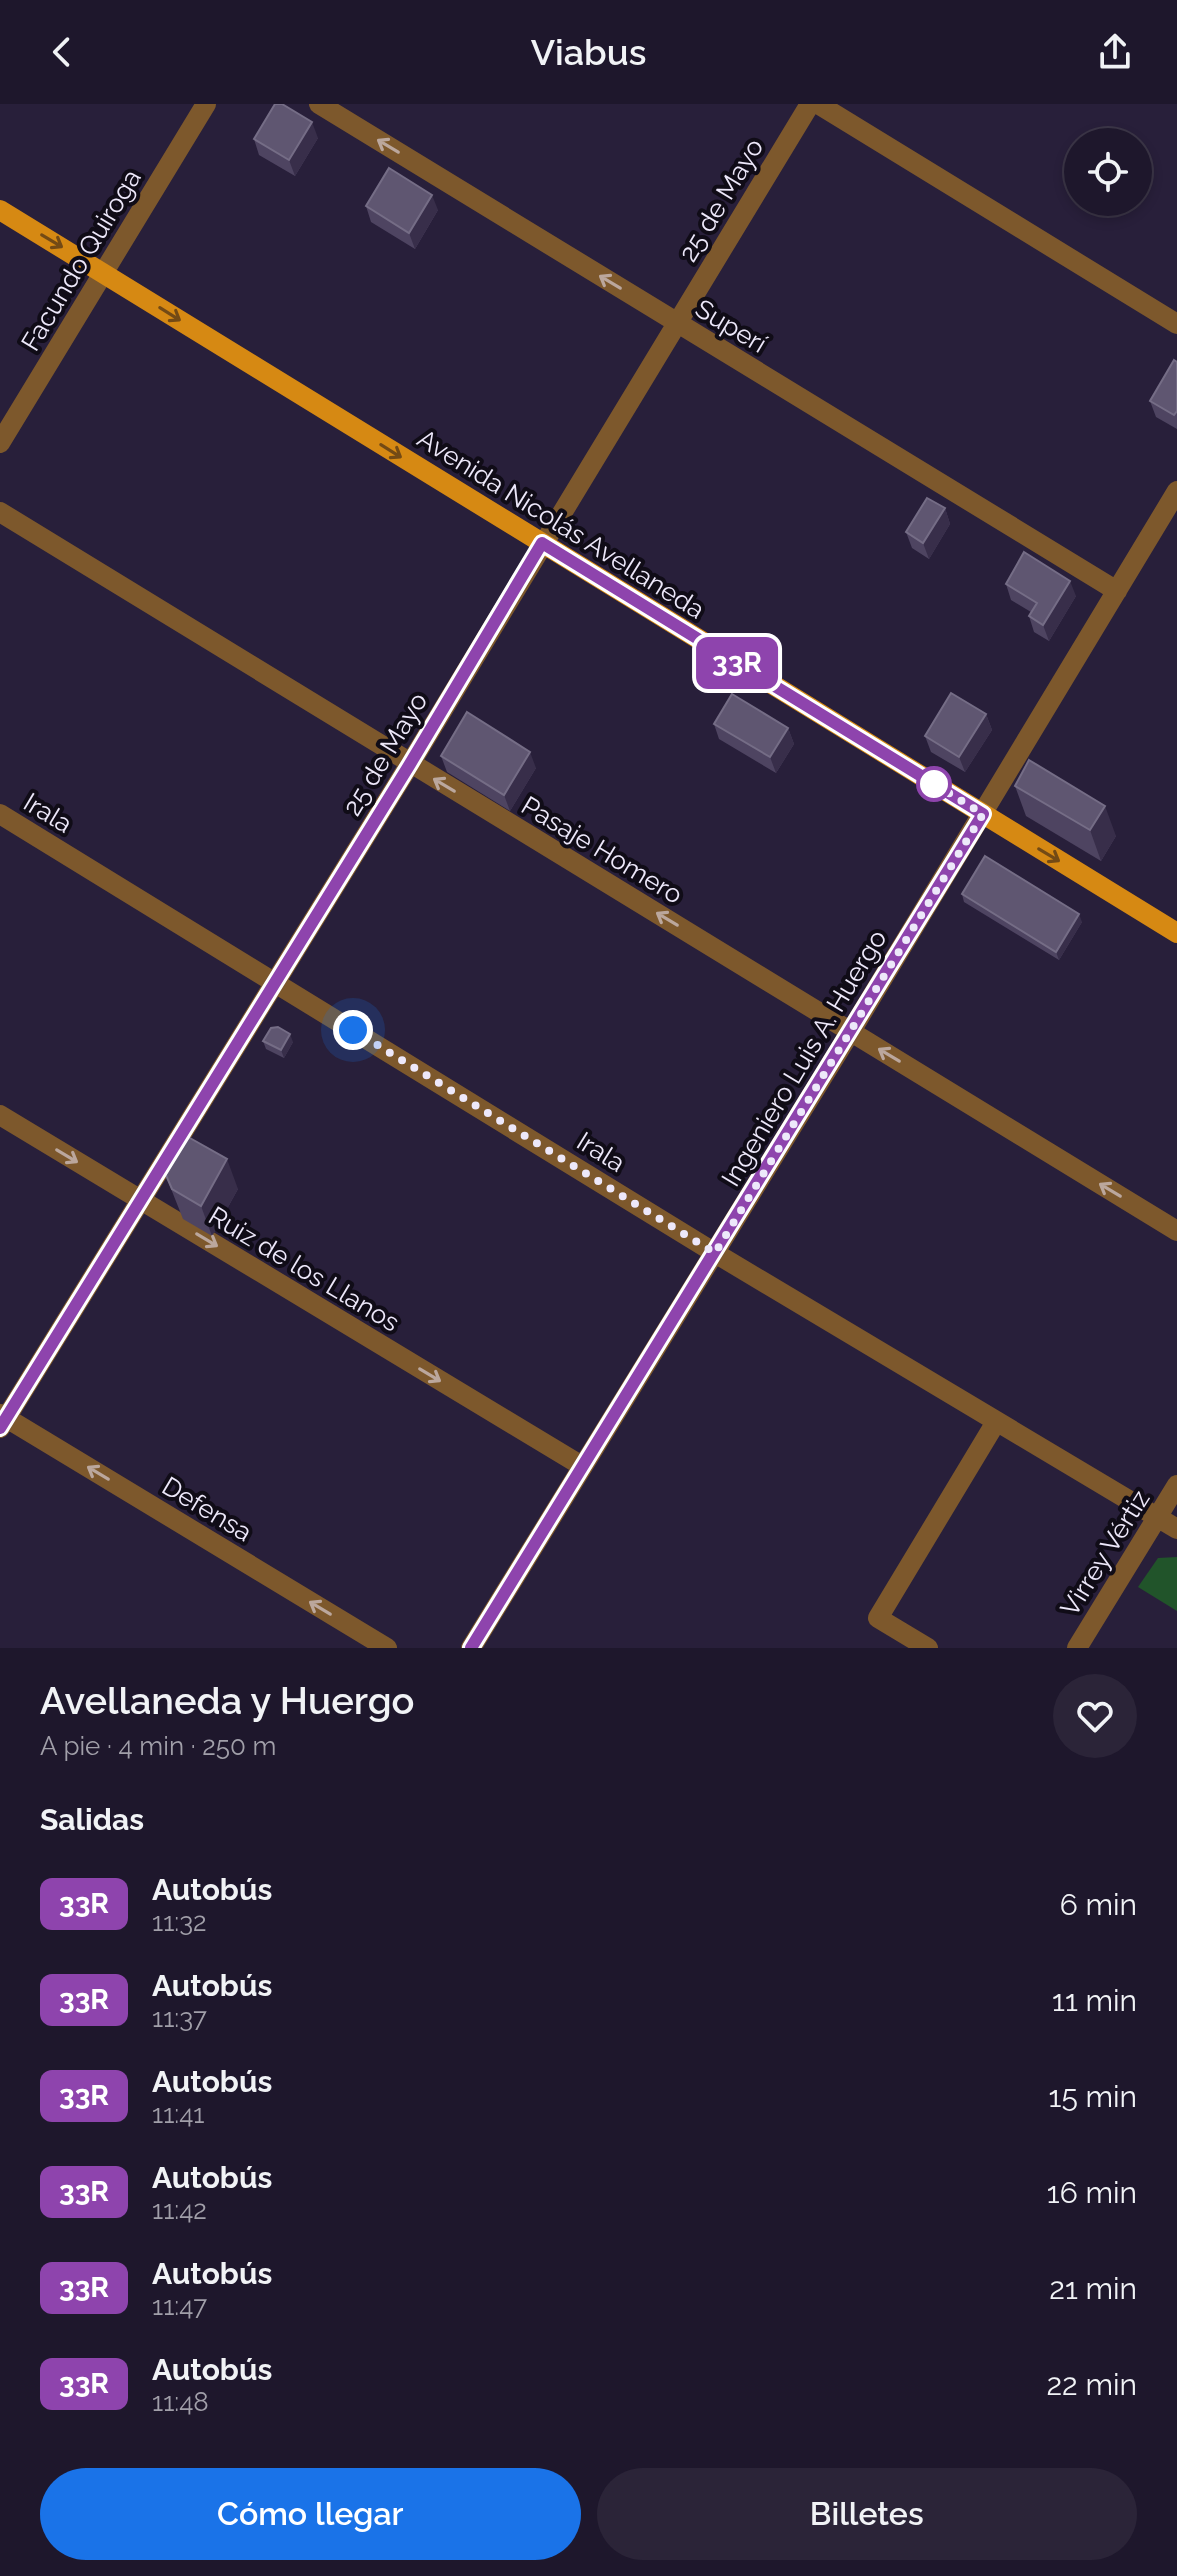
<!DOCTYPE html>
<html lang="es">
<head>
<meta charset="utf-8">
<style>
	body { margin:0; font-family:Raleway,sans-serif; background:#2b2438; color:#f1f3f6; height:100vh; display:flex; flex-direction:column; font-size:30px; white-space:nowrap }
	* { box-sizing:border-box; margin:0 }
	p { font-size:26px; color:#a19fa9 }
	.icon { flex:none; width:44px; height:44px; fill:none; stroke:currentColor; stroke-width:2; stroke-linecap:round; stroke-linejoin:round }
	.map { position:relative; height:1544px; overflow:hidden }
	.side { display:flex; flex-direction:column; background:#1e172c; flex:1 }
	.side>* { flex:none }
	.badge { padding:0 16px; border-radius:12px; font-size:28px; line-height:52px }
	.fabs { position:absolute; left:1064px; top:24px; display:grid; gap:16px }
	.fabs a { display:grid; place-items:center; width:88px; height:88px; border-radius:50%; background:#1e172c; box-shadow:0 4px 12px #0003,0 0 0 2px #3c3648; font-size:40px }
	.you { position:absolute; width:40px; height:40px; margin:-20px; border:6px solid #fff; border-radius:50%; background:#1a73e8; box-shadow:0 0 0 12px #1a73e833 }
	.map>.badge { position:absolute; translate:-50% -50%; box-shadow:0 0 0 4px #fff }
	h2 { padding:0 40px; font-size:30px; line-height:72px }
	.round { display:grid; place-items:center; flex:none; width:84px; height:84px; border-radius:42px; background:#2b2438 }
	.head { display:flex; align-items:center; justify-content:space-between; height:136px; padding:0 40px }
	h1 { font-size:38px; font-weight:600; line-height:60px }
	.cta { display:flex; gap:16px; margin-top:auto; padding:16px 40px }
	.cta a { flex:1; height:92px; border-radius:48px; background:#1a73e8; color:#fff; font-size:32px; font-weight:600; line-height:92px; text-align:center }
	.cta a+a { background:#2b2438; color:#f1f3f6 }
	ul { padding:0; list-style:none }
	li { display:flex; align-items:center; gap:24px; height:96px; padding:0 40px }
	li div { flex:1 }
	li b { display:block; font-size:30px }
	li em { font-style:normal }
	li .badge { min-width:88px; font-weight:700; text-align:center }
	header { display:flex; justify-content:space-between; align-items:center; height:104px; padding:0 40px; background:#1e172c; font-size:36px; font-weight:600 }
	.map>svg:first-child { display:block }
	.green { fill:#21542a }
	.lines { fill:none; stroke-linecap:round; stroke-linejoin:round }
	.minor { stroke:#7d582c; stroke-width:20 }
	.major { stroke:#d68913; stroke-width:20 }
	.wall { fill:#4e4461 }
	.shaded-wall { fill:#382e4a }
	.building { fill:#5f5671; stroke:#756d86; stroke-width:2 }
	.oneway { stroke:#bba79d }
	.oneway2 { stroke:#734a15 }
	.line-casing { stroke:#fff; stroke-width:18 }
	.line { stroke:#8e44ad; stroke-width:12 }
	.walk { stroke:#ede8fa; stroke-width:8; stroke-dasharray:0 14.4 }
	.stop-dot { fill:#fff; stroke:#8e44ad; stroke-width:4 }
	.labels { text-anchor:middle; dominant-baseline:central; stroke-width:8; stroke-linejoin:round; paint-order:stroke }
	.street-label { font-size:26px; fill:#ede8fa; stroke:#100c17 }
</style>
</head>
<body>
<header><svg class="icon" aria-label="back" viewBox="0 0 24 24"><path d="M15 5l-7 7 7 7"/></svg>Viabus<svg class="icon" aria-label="share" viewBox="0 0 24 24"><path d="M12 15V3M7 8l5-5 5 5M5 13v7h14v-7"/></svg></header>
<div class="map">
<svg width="1177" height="1544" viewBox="0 0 1177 1544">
	<rect width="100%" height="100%" fill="#281f3a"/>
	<!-- green -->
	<path class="green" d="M1177,1453V1507L1138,1483L1158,1454Z"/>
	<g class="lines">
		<!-- minor -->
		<path class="minor" d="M319,0L1117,487
			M818,0L1177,220
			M0,339L206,0
			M0,408L1177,1127
			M0,710L715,1149L1177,1425
			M0,1011L582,1362
			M0,1310L387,1544
			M0,1324L410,660L810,0
			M471,1544L851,927L1177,387
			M928,1544L878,1514L996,1318
			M1077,1544L1177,1381"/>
		<!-- major -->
		<path class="major" d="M0,106L1177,829"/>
	</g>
	<!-- wall -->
	<path class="wall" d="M318,34L295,72L259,51L254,35Z
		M366,102L438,106L415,145L371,118Z
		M1177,258V325L1156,313L1150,297Z
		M945,404L950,420L929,455L912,444L906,428Z
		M1006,480L1076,492L1049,537L1034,528L1029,512L1031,508L1011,496Z
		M986,610L992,626L965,668L931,648L925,632Z
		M714,620L788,624L794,640L776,669L719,635Z
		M441,652L536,664L510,707L447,668Z
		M1015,682L1116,732L1101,757L1026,712Z
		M962,790L1082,818L1059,856L964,798Z
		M263,937L293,938L284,954L266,945Z
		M162,1062L238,1085L212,1132L183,1115Z"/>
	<!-- shaded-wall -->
	<path class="shaded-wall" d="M312,18L318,34L295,72L289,56Z
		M432,91L438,106L415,145L409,129Z
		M945,404L950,420L929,455L923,439Z
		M1070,477L1076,492L1049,537L1043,521Z
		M986,610L992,626L965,668L959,653Z
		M788,624L794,640L776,669L770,653Z
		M530,648L536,664L510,707L504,691Z
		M1105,702L1116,732L1101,757L1090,726Z
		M1079,810L1082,818L1059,856L1056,848Z
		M290,930L293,938L284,954L281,946Z
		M227,1055L238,1085L212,1132L201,1102Z"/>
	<!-- building -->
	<path class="building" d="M275,0H282L312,18L289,56L254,35Z
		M389,64L432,91L409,129L366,102Z
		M1174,256L1177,258V307L1174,311L1150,297Z
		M927,394L945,404L923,439L906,428Z
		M1024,448L1070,477L1043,521L1029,512L1037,499L1006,480Z
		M951,589L986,610L959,653L925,632Z
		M732,590L788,624L770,653L714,620Z
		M467,608L530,648L504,691L441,652Z
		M1029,656L1105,702L1090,726L1015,682Z
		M985,752L1079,810L1056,848L962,790Z
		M278,923L290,930L281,946L263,937L271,924Z
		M181,1029L227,1055L201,1102L172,1085L162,1062Z"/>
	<!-- one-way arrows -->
	<defs><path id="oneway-shaft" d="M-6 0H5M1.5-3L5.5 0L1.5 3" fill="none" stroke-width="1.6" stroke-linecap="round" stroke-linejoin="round" transform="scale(2)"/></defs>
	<g class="oneway">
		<use href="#oneway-shaft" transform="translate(388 42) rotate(-149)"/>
		<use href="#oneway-shaft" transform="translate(610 178) rotate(-149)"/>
		<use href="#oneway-shaft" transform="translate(444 681) rotate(-149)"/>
		<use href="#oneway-shaft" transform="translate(667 815) rotate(-149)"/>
		<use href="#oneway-shaft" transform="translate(889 951) rotate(-149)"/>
		<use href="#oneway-shaft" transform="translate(67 1052) rotate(31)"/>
		<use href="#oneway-shaft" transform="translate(1110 1086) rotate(-149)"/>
		<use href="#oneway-shaft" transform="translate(207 1136) rotate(31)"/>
		<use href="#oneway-shaft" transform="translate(430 1271) rotate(31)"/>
		<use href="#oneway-shaft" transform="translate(98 1369) rotate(-149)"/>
		<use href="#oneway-shaft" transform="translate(320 1504) rotate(-149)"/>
	</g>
	<g class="oneway2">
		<use href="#oneway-shaft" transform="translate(52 137) rotate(31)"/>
		<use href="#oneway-shaft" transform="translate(170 210) rotate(32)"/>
		<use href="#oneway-shaft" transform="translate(391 347) rotate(32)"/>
		<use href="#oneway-shaft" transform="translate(1049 751) rotate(31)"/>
	</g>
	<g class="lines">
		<defs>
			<path id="line" d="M0,1324L410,660L542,439L983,710L471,1544"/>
		</defs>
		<!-- line casing -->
		<use href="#line" class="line-casing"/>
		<!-- line -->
		<use href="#line" class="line"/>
		<!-- walk -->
		<path class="walk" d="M353,926L715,1149L983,710L934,680"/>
	</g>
	<!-- markers -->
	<circle class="stop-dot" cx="934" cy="680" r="16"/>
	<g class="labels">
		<!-- street labels -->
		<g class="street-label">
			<text transform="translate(721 96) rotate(-59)">25 de Mayo</text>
			<text transform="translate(81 156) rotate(-59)">Facundo Quiroga</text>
			<text transform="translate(731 222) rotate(31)">Superí</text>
			<text transform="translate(561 420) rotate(32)">Avenida Nicolás Avellaneda</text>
			<text transform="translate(385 650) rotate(-59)">25 de Mayo</text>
			<text transform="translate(48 709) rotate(31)">Irala</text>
			<text transform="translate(602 746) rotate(31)">Pasaje Homero</text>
			<text transform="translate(804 954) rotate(-59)">Ingeniero Luis A. Huergo</text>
			<text transform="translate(601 1048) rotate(32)">Irala</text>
			<text transform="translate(304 1165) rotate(31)">Ruiz de los Llanos</text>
			<text transform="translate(207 1405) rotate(31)">Defensa</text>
			<text transform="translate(1105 1449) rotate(-58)">Virrey Vértiz</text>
		</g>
	</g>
</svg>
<div class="fabs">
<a><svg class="icon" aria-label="locate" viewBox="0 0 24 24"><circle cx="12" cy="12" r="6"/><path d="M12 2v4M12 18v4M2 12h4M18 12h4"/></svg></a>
</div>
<div class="you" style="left:353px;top:926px"></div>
<b class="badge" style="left:737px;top:559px;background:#8e44ad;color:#fff">33R</b>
</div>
<section class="side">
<div class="head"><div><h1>Avellaneda y Huergo</h1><p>A pie · 4 min · 250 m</p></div><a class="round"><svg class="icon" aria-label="heart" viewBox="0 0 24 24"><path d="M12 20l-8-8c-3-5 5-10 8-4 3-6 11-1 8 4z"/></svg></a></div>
<h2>Salidas</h2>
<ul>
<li><span class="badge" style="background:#8e44ad;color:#fff">33R</span><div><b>Autobús</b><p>11:32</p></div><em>6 min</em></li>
<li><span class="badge" style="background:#8e44ad;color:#fff">33R</span><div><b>Autobús</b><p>11:37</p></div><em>11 min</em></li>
<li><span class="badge" style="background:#8e44ad;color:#fff">33R</span><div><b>Autobús</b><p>11:41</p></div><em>15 min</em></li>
<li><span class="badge" style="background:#8e44ad;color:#fff">33R</span><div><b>Autobús</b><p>11:42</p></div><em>16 min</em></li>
<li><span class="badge" style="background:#8e44ad;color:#fff">33R</span><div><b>Autobús</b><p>11:47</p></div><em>21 min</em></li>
<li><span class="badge" style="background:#8e44ad;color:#fff">33R</span><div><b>Autobús</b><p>11:48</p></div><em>22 min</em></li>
</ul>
<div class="cta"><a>Cómo llegar</a><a>Billetes</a></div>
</section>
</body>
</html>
